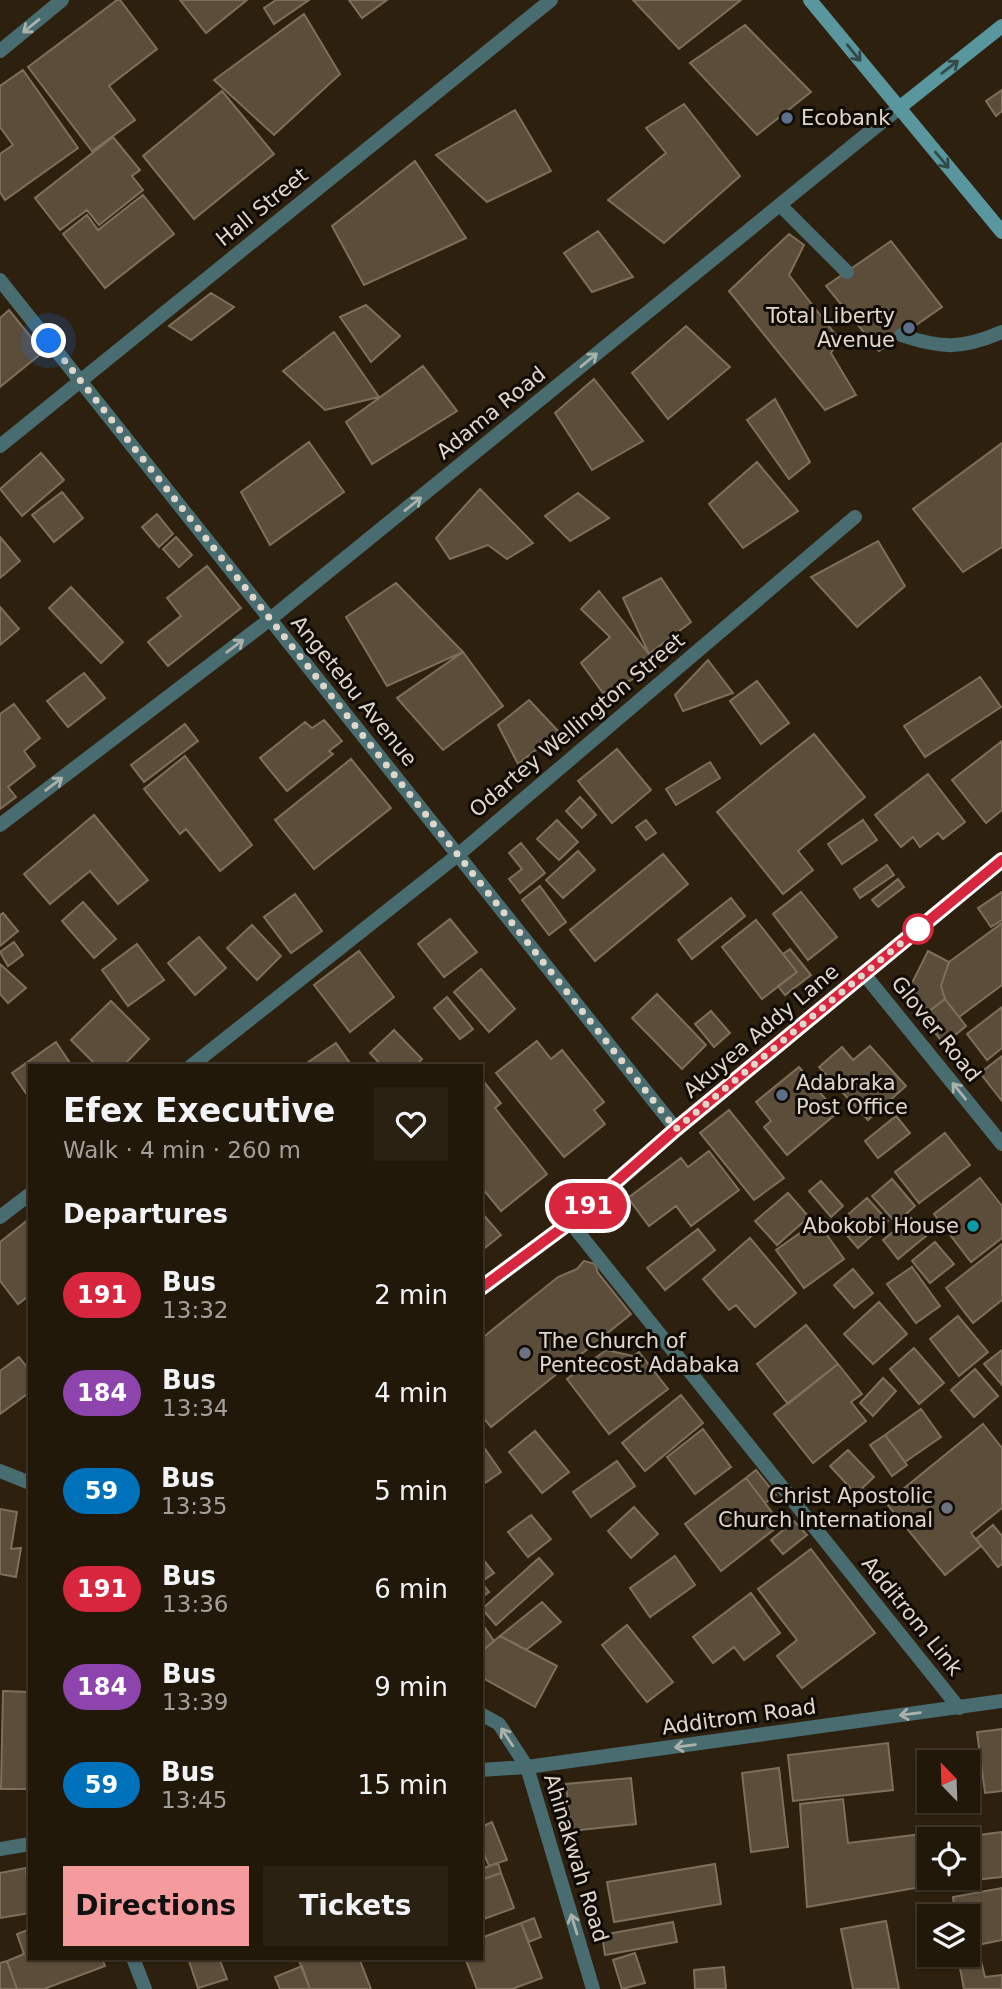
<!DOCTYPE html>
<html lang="en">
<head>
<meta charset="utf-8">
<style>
	body { margin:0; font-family:"DejaVu Sans",sans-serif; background:#2a2113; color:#f1f3f6; height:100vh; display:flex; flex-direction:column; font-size:26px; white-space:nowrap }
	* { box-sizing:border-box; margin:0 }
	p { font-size:23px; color:#a2a09c }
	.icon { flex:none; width:38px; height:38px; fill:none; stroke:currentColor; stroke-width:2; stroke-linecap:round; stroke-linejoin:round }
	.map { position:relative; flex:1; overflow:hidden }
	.panel { position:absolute; left:28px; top:1064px; width:455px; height:896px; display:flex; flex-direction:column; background:#22180a; border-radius:0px; box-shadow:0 2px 5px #0004,0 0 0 2px #3f372b }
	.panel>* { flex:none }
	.badge { padding:0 14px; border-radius:23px; font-size:24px; line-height:46px }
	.needle { width:46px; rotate:337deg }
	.tools { position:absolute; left:917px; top:1750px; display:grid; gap:14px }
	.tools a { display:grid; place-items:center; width:63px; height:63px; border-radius:0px; background:#22180a; box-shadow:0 2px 5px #0004,0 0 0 2px #3f372b; font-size:35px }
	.you { position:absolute; width:35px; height:35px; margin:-18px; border:5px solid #fff; border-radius:50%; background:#1a73e8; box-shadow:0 0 0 10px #1a73e833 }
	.map>.badge { position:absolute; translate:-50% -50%; box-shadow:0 0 0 4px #fff }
	h2 { padding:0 35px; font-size:26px; line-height:63px }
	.round { display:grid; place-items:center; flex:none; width:74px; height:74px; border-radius:0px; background:#2a2113 }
	.headline { display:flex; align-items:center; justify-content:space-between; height:119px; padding:0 35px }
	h1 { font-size:33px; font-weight:700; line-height:52px }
	.button { display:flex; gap:14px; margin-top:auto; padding:14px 35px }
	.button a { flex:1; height:80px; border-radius:0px; background:#f59b9e; color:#111; font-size:28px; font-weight:700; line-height:80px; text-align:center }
	.button a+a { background:#2a2113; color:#f1f3f6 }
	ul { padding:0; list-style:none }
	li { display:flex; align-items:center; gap:21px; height:98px; padding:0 35px }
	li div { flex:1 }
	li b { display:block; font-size:26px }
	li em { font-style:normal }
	li .badge { min-width:77px; font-weight:700; text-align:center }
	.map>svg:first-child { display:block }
	.building { fill:#5b4d3a; stroke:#7e6f5b; stroke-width:2 }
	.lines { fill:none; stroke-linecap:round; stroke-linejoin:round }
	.service { stroke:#486c70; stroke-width:14 }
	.minor { stroke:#486c70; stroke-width:14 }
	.tertiary { stroke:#486c70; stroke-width:14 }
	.secondary { stroke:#5a969d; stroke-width:14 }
	.oneway { stroke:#abb2ac }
	.oneway2 { stroke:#324a49 }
	.line-casing { stroke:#fff; stroke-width:16 }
	.line { stroke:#d7263d; stroke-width:10 }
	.walk { stroke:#e0d7cc; stroke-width:7; stroke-dasharray:0 12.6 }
	.service-dot { fill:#5c6f8a; stroke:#110b05; stroke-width:2.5 }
	.stop-dot { fill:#fff; stroke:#d7263d; stroke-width:3.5 }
	.culture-dot { fill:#0f9aa8; stroke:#110b05; stroke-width:2.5 }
	.worship-dot { fill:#6b7280; stroke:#110b05; stroke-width:2.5 }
	.labels { text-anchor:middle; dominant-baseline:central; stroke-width:6; stroke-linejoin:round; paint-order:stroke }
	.poi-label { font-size:21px; fill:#e0d7cc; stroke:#110b05; text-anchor:start }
	.street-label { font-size:21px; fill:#e0d7cc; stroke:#110b05 }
</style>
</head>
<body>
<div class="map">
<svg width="1002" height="1989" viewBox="0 0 1002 1989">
	<rect width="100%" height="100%" fill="#2d200e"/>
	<!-- building -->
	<path class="building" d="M117,0H120L157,49L109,86L135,120L92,151L28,67Z
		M180,0H247L206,33Z
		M276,0H309L274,24L264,8Z
		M349,0H387L362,18Z
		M633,0H741L679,49Z
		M304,14L340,74L274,135L214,80Z
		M745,25L811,92L757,135L690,63Z
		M23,70L78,148L5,200L0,192V154L13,145L0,127V86Z
		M1002,90V111L996,116L986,101Z
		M222,91L274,154L194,219L143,156Z
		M684,104L740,176L664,243L608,200L666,153L646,128Z
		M515,110L551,171L487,202L436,155Z
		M113,137L140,170L132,176L143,190L99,225L87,210L60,230L35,198Z
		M415,161L466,238L364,285L332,226Z
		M143,195L174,234L105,288L63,234L87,215L98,230Z
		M598,231L633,277L592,292L564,253Z
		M789,234L804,245L789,275L839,339L831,353L856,395L825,410L729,291Z
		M891,241L942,307L879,351L826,286Z
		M211,293L234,307L191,340L169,326Z
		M366,305L400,336L371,362L340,317Z
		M9,310L43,352L0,387V318Z
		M686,326L730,367L668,419L632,373Z
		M334,332L379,397L325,410L283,371Z
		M423,366L457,411L372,464L346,422Z
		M594,379L643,441L592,470L555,413Z
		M775,399L810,462L789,479L747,420Z
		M309,442L344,492L270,545L241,492Z
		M1002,443V547L963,572L913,509Z
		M41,453L64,480L22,516L0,489Z
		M757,462L798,511L743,548L709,504Z
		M480,489L533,543L507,559L488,545L450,559L436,538Z
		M62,492L83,518L54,542L32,515Z
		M578,493L609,518L570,541L545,516Z
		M157,514L173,534L159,547L142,527Z
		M0,537L20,561L0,578Z
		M176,537L192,555L179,567L163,549Z
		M878,541L905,586L857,627L811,577Z
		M207,566L241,608L168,666L148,642L181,616L167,598Z
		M661,578L691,622L649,654L623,598Z
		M396,583L463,652L387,686L346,617Z
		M71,587L123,642L101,663L49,608Z
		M599,591L659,667L603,693L581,663L610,637L581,609Z
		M0,607L19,629L0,645Z
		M463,652L503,706L443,750L397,698Z
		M708,660L733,693L683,711L675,695Z
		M84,673L105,698L68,727L47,701Z
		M980,677L1001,707L925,757L904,726Z
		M757,681L789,723L761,744L730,701Z
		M529,700L559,732L518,764L498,725Z
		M14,704L40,738L24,751L35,766L8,787L16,797L0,809V714Z
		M324,720L342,741L329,751L333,754L287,791L260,758L305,722L312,728Z
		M185,724L198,741L144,782L131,765Z
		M814,734L865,797L798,851L813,870L783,894L717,812Z
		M1002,741V810L986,823L952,780Z
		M617,749L651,790L612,823L578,781Z
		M185,756L252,845L220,871L186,829L180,834L144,789Z
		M351,759L391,808L314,869L275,820Z
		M710,762L720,778L676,805L666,789Z
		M928,774L965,822L943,839L938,833L920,847L913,837L901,847L875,815Z
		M580,797L596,815L582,828L566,811Z
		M94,815L148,880L118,904L90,871L50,904L24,874Z
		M557,820L578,842L559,860L537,839Z
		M646,820L656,833L646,840L636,827Z
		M863,820L877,840L842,864L828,844Z
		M521,843L545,873L520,893L509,879L522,869L509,853Z
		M578,851L595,870L563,898L546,880Z
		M663,854L688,884L595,961L570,930Z
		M887,865L894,875L860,898L854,889Z
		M898,879L904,887L878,907L872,900Z
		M540,886L566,922L549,935L522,900Z
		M801,892L837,937L808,960L773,914Z
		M1002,892V920L991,927L978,908Z
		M295,894L322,931L291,953L264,917Z
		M731,898L745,916L692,959L678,940Z
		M83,902L116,939L94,958L62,921Z
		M3,913L18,931L0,946V915Z
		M450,919L477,952L444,977L418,944Z
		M756,920L797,972L762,999L722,947Z
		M1002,923V985L959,1017L945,999L941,986L949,962Z
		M252,925L281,956L257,980L227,948Z
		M199,937L226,968L195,995L168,963Z
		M14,942L23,955L8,966L0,952Z
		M137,944L164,980L128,1006L102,970Z
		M790,949L811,975L785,995L778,986L797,972L783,954Z
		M359,951L394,997L350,1032L314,985Z
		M928,951L949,962L941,986L945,999L922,1017L911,985Z
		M0,964L26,988L8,1003L0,994Z
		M481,969L515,1009L489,1032L454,992Z
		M657,994L706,1045L682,1069L632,1018Z
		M447,997L473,1029L460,1039L434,1008Z
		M945,999L966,1026L944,1044L922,1017Z
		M111,1001L149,1039L123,1066H97L71,1040Z
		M1002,1007V1048L987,1060L967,1034Z
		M711,1011L730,1033L714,1047L695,1024Z
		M394,1030L422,1059L415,1066H382L370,1053Z
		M537,1041L551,1059L562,1050L604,1102L594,1110L605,1124L564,1157L496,1073Z
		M56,1042L72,1066H30L28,1096L12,1073Z
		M336,1043L352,1066H309L307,1063Z
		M870,1046L906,1086L868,1120L819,1067L842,1047L853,1060Z
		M1002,1056V1101L980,1073Z
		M799,1067L837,1113L787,1155L764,1127L771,1121L756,1102Z
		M484,1082L501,1103L495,1108L547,1174L501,1211L481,1187V1085Z
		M729,1110L784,1178L754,1200L700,1133Z
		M896,1116L910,1133L878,1158L865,1141Z
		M945,1133L970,1165L919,1203L895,1172Z
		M709,1151L739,1190L691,1226L676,1206L649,1226L628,1198L681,1158L688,1167Z
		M980,1178L1002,1206V1238L971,1262L934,1214Z
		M892,1179L915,1206L896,1223L872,1196Z
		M821,1181L843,1206L831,1217L809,1191Z
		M788,1193L809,1217L777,1245L755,1221Z
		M867,1198L888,1221L858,1248L837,1224Z
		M481,1212L501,1235L481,1251Z
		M911,1218L926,1236L898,1259L883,1240Z
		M29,1219L30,1295L18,1304L0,1281V1242Z
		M817,1221L844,1259L804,1288L776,1250Z
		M698,1229L715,1250L665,1290L647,1268Z
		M750,1238L796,1293L755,1327L736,1305L729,1310L703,1279Z
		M935,1242L954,1264L930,1283L912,1261Z
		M1002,1244V1300L973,1323L946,1288Z
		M584,1261L595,1264L598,1273L631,1314L491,1427L481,1415V1339L558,1277L577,1269Z
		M912,1267L940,1306L916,1323L887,1284Z
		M853,1269L873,1293L854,1308L834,1285Z
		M879,1302L907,1334L873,1364L844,1334Z
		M958,1316L988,1352L959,1376L930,1339Z
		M806,1325L838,1364L788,1404L757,1364Z
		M914,1348L944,1383L919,1404L890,1369Z
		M606,1350L633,1356L639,1352L668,1389L609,1434L567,1379Z
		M1002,1350V1385L984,1364Z
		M19,1357L30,1371V1392L0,1414V1371Z
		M838,1364L862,1394L851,1402L866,1421L813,1463L774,1414Z
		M975,1369L998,1396L974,1417L951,1390Z
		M883,1378L896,1391L873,1416L860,1403Z
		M681,1395L703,1423L645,1471L622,1443Z
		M921,1409L941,1437L905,1462L885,1435Z
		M983,1424L1002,1448V1508L971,1533L981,1546L945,1575L886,1503Z
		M703,1429L731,1467L695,1494L667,1457Z
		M535,1431L569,1472L542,1493L509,1452Z
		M885,1435L907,1465L892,1476L870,1445Z
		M481,1443L501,1472L482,1485L481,1483Z
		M848,1450L874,1477L856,1494L830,1466Z
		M617,1461L635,1486L591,1517L573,1492Z
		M756,1470L776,1495L765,1503L746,1478Z
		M746,1478L781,1524L721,1571L685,1524Z
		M634,1507L658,1534L631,1558L608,1531Z
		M0,1509L17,1512L11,1549L21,1548L16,1577L0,1574Z
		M531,1515L551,1539L528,1557L508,1532Z
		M794,1521L807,1535L783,1554L771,1540Z
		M993,1525L1002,1536V1564L998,1567L976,1539Z
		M811,1549L875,1633L802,1688L777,1656L797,1640L758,1589Z
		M675,1556L695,1585L650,1617L630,1588Z
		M481,1557L494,1573L481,1582L489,1592L481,1598Z
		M539,1558L553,1574L496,1625L482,1609Z
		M751,1593L780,1633L744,1660L734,1647L713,1663L693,1637Z
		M542,1602L561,1622L526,1650L500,1636Z
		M483,1625L494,1641L481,1652V1627Z
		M627,1625L673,1682L647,1702L602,1645Z
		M500,1636L557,1666L535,1707L481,1677V1652Z
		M3,1691L30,1692V1789H1Z
		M1002,1729V1791L985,1793L977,1732Z
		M888,1743L893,1790L793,1801L788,1755Z
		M779,1768L788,1847L751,1852L742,1773Z
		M631,1778L636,1824L571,1831L566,1784Z
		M843,1799L848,1843L923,1834L921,1887L807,1907L800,1804Z
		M492,1822L507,1860L489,1866L481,1846V1827Z
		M1002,1832V1877L938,1884L937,1878H968V1839H946Z
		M498,1863L501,1873L481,1880V1869Z
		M715,1864L721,1904L614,1922L607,1882Z
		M26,1868L30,1913L0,1918V1873Z
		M501,1873L514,1908L481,1920V1880Z
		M1002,1888V1940L968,1947V1916H955L953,1897Z
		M534,1918L541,1937L529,1942L521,1923Z
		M886,1921L899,1989H853L841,1929Z
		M673,1922L677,1942L605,1955L602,1935Z
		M521,1923L542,1978L512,1989H477L465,1958H481V1938Z
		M30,1929V1958H102L105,1966L44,1989H17L7,1961L24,1954L17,1934Z
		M635,1953L645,1983L622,1989L613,1960Z
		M188,1958H219L227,1979L198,1988Z
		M298,1958H359L371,1989H310Z
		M7,1961L17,1989H0V1963Z
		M981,1961L985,1977L1002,1975V1989H964L960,1968Z
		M302,1966L310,1989H280L275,1977Z
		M724,1967L726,1989H695L694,1970Z"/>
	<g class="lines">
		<!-- service -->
		<path class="service" d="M780,205L847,272
			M901,335C942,349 963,349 1002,332"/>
		<!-- minor -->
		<path class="minor" d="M0,280L676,1129
			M0,446L551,0
			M864,974L1002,1144
			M191,1066L459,854L855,517
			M0,1217L30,1194
			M570,1222L959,1708
			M481,1288L570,1222L676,1129L1002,860
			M527,1767L593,1989
			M133,1958L145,1989"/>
		<!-- tertiary -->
		<path class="tertiary" d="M0,51L62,0
			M0,825L269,620L899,108
			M0,1471L30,1483
			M481,1714L499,1724L527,1767
			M481,1770L527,1767L1002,1701
			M0,1849L30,1844"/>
		<!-- secondary -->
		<path class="secondary" d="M810,0L1002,232
			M899,108L1002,26"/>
	</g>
	<!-- one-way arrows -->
	<defs><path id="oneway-shaft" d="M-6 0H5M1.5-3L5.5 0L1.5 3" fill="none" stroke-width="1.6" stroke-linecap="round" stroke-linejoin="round" transform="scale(1.75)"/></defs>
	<g class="oneway">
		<use href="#oneway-shaft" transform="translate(31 26) rotate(141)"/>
		<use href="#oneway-shaft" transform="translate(589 360) rotate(-39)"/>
		<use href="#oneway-shaft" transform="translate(413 504) rotate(-39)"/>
		<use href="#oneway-shaft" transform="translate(235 646) rotate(-37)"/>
		<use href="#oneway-shaft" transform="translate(54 784) rotate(-37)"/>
		<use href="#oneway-shaft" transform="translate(959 1091) rotate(-129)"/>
		<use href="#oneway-shaft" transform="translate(910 1714) rotate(172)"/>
		<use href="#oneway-shaft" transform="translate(507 1737) rotate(-123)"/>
		<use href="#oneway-shaft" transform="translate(685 1746) rotate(172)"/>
		<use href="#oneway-shaft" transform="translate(574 1924) rotate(-107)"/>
	</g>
	<g class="oneway2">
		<use href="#oneway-shaft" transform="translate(854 53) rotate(51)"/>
		<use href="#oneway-shaft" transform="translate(950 67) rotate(-38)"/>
		<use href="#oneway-shaft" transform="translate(942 160) rotate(50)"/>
	</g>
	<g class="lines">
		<defs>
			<path id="line" d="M481,1288L570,1222L676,1129L1002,860"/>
		</defs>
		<!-- line casing -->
		<use href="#line" class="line-casing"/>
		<!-- line -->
		<use href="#line" class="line"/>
		<!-- walk -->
		<path class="walk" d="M49,341L676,1129L923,925L918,929"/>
	</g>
	<!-- markers -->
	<g class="service-dot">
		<circle cx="787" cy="118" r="7"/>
		<circle cx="909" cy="328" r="7"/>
		<circle cx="782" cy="1095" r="7"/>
	</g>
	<circle class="stop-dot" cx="918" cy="929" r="14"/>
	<circle class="culture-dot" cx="973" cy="1226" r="7"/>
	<g class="worship-dot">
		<circle cx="525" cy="1353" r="7"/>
		<circle cx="947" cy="1508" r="7"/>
	</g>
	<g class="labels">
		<!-- poi labels -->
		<g class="poi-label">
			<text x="801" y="118">Ecobank</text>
			<text x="895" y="316" text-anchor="end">Total Liberty<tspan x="895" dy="24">Avenue</tspan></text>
			<text x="796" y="1083">Adabraka<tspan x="796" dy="24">Post Office</tspan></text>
			<text x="959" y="1226" text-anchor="end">Abokobi House</text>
			<text x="539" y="1341">The Church of<tspan x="539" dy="24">Pentecost Adabaka</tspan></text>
			<text x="933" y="1496" text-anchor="end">Christ Apostolic<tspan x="933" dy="24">Church International</tspan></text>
		</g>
		<!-- street labels -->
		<g class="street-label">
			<text transform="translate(262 207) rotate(-39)">Hall Street</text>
			<text transform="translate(491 413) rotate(-39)">Adama Road</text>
			<text transform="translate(354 691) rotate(51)">Angetebu Avenue</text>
			<text transform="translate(577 725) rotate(-40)">Odartey Wellington Street</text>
			<text transform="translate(936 1029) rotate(51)">Glover Road</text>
			<text transform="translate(761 1031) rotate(-40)">Akuyea Addy Lane</text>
			<text transform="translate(912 1616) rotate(51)">Additrom Link</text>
			<text transform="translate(739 1717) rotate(-8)">Additrom Road</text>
			<text transform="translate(576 1858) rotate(73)">Ahinakwah Road</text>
		</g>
	</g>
</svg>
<div class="tools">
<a><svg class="needle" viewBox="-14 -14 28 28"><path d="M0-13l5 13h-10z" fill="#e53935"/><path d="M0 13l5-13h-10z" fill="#a2a09c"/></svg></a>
<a><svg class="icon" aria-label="locate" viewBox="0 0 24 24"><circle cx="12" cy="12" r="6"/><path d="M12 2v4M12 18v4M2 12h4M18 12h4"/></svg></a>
<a><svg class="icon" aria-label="layers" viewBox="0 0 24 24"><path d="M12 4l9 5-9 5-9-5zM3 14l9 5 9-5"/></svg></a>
</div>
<div class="you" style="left:49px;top:341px"></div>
<b class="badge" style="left:588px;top:1206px;background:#d7263d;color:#fff">191</b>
<section class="panel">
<div class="headline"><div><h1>Efex Executive</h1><p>Walk · 4 min · 260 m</p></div><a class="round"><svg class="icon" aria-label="heart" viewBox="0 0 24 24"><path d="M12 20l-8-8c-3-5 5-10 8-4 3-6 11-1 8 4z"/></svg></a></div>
<h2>Departures</h2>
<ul>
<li><span class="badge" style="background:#d7263d;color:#fff">191</span><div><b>Bus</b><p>13:32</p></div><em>2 min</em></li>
<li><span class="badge" style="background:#8e44ad;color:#fff">184</span><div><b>Bus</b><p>13:34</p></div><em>4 min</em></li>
<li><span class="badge" style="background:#0072bc;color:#fff">59</span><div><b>Bus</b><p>13:35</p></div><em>5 min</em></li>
<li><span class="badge" style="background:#d7263d;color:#fff">191</span><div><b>Bus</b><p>13:36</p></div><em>6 min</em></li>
<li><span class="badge" style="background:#8e44ad;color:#fff">184</span><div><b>Bus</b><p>13:39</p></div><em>9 min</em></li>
<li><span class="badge" style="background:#0072bc;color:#fff">59</span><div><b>Bus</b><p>13:45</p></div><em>15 min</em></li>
</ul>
<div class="button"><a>Directions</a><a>Tickets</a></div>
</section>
</div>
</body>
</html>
